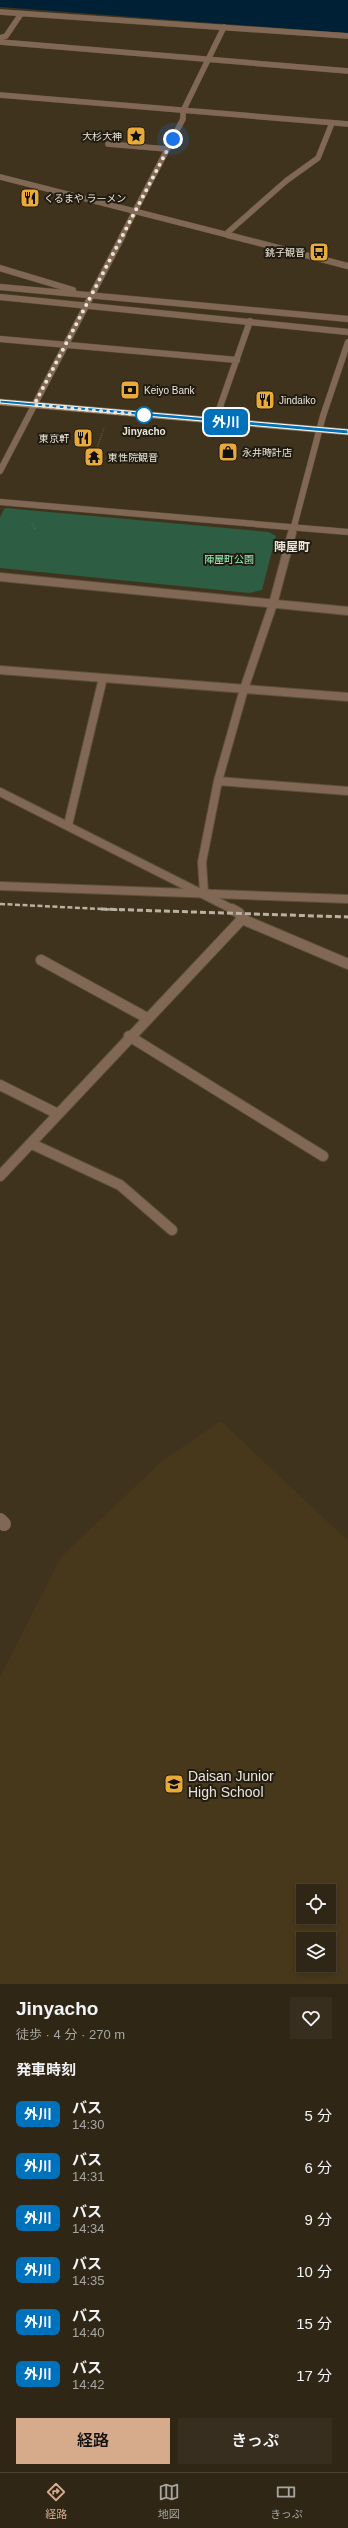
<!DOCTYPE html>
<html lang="ja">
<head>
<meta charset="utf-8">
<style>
	body { margin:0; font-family:Arial,"Noto Sans JP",sans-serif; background:#372e1f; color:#f1f3f6; height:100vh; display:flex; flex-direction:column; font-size:15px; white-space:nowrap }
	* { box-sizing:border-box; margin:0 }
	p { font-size:13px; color:#a7a5a1 }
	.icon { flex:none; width:22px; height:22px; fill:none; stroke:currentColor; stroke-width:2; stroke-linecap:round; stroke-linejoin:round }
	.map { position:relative; height:1984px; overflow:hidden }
	.drawer { display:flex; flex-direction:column; background:#2f2616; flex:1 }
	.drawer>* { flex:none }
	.badge { padding:0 8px; border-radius:6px; font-size:14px; line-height:26px }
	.tools { position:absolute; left:296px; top:1884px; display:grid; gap:8px }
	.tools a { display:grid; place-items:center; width:40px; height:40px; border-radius:0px; background:#2f2616; box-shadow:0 2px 6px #0003,0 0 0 1px #4a4335; font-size:20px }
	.you { position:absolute; width:20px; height:20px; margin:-10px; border:3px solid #fff; border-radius:50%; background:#1a73e8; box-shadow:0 0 0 6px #1a73e833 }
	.map>.badge { position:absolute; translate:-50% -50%; box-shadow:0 0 0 2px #fff }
	h2 { padding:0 16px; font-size:15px; line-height:36px }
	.round { display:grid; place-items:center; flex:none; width:42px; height:42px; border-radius:0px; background:#372e1f }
	.overview { display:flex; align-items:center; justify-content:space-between; height:68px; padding:0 16px }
	h1 { font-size:19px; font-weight:600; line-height:30px }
	.primary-button { display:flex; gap:8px; margin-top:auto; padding:8px 16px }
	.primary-button a { flex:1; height:46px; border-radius:0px; background:#d6ab8b; color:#111; font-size:16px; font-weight:600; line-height:46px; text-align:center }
	.primary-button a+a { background:#372e1f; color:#f1f3f6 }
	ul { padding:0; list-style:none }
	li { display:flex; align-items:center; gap:12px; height:52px; padding:0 16px }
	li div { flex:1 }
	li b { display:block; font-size:15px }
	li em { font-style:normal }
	li .badge { min-width:44px; font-weight:700; text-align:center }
	.tabs { display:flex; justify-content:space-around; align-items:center; height:56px; border-top:1px solid #4a4335; background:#2f2616; font-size:11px; color:#a7a5a1 }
	.tabs a { display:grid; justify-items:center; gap:2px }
	.tabs .on { color:#d6ab8b }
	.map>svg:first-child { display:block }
	.built { fill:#47381b; fill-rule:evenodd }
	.green { fill:#2d5d42 }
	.water { fill:#002036 }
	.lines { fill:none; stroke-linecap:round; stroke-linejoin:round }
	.service-far4-casing { stroke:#5b4f3b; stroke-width:6 }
	.service-far3-casing { stroke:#5b4f3b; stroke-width:7 }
	.service-far2-casing { stroke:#5b4f3b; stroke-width:10 }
	.service-far1-casing { stroke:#5b4f3b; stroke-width:12 }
	.service-casing { stroke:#5b4f3b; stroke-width:14 }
	.minor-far3-casing { stroke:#5b4f3b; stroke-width:6 }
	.minor-far2-casing { stroke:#5b4f3b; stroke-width:7 }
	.minor-far1-casing { stroke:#5b4f3b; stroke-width:10 }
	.minor-casing { stroke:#5b4f3b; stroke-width:12 }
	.tertiary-far3-casing { stroke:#5b4f3b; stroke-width:6 }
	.tertiary-far2-casing { stroke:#5b4f3b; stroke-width:7 }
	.tertiary-far1-casing { stroke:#5b4f3b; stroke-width:10 }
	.tertiary-casing { stroke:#5b4f3b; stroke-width:12 }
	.secondary-casing { stroke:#5b4f3b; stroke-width:7 }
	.path { stroke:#7e7461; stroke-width:1.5; stroke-dasharray:0.5 1.5; stroke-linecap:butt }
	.service-far4 { stroke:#806854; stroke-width:5.5 }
	.service-far3 { stroke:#806854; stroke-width:6 }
	.service-far2 { stroke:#806854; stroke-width:8 }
	.service-far1 { stroke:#806854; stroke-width:10 }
	.service { stroke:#806854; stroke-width:14 }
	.minor-far3 { stroke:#806854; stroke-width:5.5 }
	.minor-far2 { stroke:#806854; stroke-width:6 }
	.minor-far1 { stroke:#806854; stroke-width:8 }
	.minor { stroke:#806854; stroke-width:10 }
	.tertiary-far3 { stroke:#806854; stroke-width:5.5 }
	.tertiary-far2 { stroke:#806854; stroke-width:6 }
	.tertiary-far1 { stroke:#806854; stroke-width:8 }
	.tertiary { stroke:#806854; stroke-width:10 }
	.secondary { stroke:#a98463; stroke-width:6 }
	.rail-far1 { stroke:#bab1a1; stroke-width:2.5; stroke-dasharray:5 2.5; stroke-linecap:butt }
	.rail { stroke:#bab1a1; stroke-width:3; stroke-dasharray:6 3; stroke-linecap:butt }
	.line { fill:#0072bc; stroke:#fff }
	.walk { stroke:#ece5d7; stroke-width:4; stroke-dasharray:0 7.2 }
	.stop-dot { fill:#fff; stroke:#0072bc; stroke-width:2 }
	.labels { text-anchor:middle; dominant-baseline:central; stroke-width:4; stroke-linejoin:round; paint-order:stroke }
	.far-poi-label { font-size:10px; fill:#ece5d7; stroke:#211c12; text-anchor:start }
	.far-stop-label { font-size:10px; font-weight:bold; fill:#ece5d7; stroke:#211c12 }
	.far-park-label { font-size:10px; fill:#90f3b9; stroke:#211c12 }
	.far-quarter-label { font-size:12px; font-weight:bold; fill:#ece5d7; stroke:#211c12 }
	.near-poi-label { font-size:14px; fill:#ece5d7; stroke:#211c12; text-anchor:start }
</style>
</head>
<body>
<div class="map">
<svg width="348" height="1984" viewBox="0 0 348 1984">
	<rect width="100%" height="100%" fill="#3f331d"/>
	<!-- built -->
	<path class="built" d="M221,1421L348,1541V1984H0V1677L61,1557L162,1461ZM303,1891H329V1917H303ZM303,1939H329V1965H303Z"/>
	<!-- green -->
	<path class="green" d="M5,508L269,532L276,536L262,590L249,593L0,568V517Z"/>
	<!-- water -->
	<path class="water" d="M0,0H348V33L0,7Z"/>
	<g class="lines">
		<defs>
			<path id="service-far4" d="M108,144L167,149
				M226,234L286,181L318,158L332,123"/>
			<path id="service-far3" d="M0,339L237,360
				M215,421L250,321"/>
			<path id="service-far2" d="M68,825L103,678"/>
			<path id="service-far1" d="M41,960L147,1018
				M129,1036L323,1156
				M32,1144L120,1185L172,1230"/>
			<path id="service" d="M0,1520L4,1524"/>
			<path id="minor-far3" d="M0,12L348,36
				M0,38L6,36L21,14
				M183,111L224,27"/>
			<path id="minor-far2" d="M0,268L73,290
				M0,287L348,319
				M0,297L348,332
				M0,502L348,532
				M292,534L323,416L348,342"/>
			<path id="minor-far1" d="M0,577L348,611
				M0,670L348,697
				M218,781L348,791
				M0,886L348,899
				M204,893L202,862L218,781L244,689L273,604L292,533"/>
			<path id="minor" d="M0,1085L58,1114
				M0,1176L242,919"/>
			<path id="tertiary-far3" d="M0,42L348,71
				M0,95L348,124
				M0,177L232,236
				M122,236L183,119V111"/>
			<path id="tertiary-far2" d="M228,235L348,266
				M0,471L123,235"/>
			<path id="tertiary-far1" d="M0,792L234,910"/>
			<path id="tertiary" d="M232,909L239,913L242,919L348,964"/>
			<path id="secondary" d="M0,402L348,432"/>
		</defs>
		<!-- service-far4 casing -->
		<use href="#service-far4" class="service-far4-casing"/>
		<!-- service-far3 casing -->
		<use href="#service-far3" class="service-far3-casing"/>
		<!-- service-far2 casing -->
		<use href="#service-far2" class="service-far2-casing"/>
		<!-- service-far1 casing -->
		<use href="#service-far1" class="service-far1-casing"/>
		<!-- service casing -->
		<use href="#service" class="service-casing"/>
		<!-- minor-far3 casing -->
		<use href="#minor-far3" class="minor-far3-casing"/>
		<!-- minor-far2 casing -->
		<use href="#minor-far2" class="minor-far2-casing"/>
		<!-- minor-far1 casing -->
		<use href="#minor-far1" class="minor-far1-casing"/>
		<!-- minor casing -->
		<use href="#minor" class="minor-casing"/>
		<!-- tertiary-far3 casing -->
		<use href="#tertiary-far3" class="tertiary-far3-casing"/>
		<!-- tertiary-far2 casing -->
		<use href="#tertiary-far2" class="tertiary-far2-casing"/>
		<!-- tertiary-far1 casing -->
		<use href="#tertiary-far1" class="tertiary-far1-casing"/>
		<!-- tertiary casing -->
		<use href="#tertiary" class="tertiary-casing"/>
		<!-- secondary casing -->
		<use href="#secondary" class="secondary-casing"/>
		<!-- path -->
		<path class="path" d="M96,451L104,428
			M32,523L35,529"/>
		<!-- service-far4 -->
		<use href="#service-far4" class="service-far4"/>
		<!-- service-far3 -->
		<use href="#service-far3" class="service-far3"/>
		<!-- service-far2 -->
		<use href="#service-far2" class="service-far2"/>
		<!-- service-far1 -->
		<use href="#service-far1" class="service-far1"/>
		<!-- service -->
		<use href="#service" class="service"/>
		<!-- minor-far3 -->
		<use href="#minor-far3" class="minor-far3"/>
		<!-- minor-far2 -->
		<use href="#minor-far2" class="minor-far2"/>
		<!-- minor-far1 -->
		<use href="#minor-far1" class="minor-far1"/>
		<!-- minor -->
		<use href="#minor" class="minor"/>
		<!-- tertiary-far3 -->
		<use href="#tertiary-far3" class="tertiary-far3"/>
		<!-- tertiary-far2 -->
		<use href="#tertiary-far2" class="tertiary-far2"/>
		<!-- tertiary-far1 -->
		<use href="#tertiary-far1" class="tertiary-far1"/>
		<!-- tertiary -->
		<use href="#tertiary" class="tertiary"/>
		<!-- secondary -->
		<use href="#secondary" class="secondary"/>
		<!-- rail-far1 -->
		<path class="rail-far1" d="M0,904L122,910"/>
		<!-- rail -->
		<path class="rail" d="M101,909L348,917"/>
	</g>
	<!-- line -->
	<path class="line" d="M0,400L348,430V434L0,403Z"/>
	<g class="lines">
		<!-- walk -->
		<path class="walk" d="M144,415L34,405L173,139"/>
	</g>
	<!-- icons -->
	<defs>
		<symbol id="sight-square" viewBox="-11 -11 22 22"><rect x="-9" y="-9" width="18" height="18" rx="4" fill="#eaaa39" stroke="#211c12"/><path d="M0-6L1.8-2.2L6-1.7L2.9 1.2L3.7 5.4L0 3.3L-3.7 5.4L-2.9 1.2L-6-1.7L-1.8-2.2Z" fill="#111"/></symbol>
		<symbol id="restaurant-square" viewBox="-11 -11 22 22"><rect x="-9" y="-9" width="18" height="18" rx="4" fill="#eaaa39" stroke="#211c12"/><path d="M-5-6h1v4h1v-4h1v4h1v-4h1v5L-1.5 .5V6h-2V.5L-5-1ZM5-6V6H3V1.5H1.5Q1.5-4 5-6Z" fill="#111"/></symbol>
		<symbol id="bus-square" viewBox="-11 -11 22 22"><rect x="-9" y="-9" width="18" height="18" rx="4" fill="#eaaa39" stroke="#211c12"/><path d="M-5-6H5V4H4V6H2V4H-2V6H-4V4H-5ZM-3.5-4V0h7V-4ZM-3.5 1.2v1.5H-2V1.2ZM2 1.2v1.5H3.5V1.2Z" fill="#111"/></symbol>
		<symbol id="bank-square" viewBox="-11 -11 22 22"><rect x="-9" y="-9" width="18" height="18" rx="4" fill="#eaaa39" stroke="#211c12"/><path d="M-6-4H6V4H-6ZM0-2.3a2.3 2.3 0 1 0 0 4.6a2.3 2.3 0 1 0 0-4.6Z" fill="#111"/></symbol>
		<symbol id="shop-square" viewBox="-11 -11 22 22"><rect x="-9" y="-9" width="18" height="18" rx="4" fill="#eaaa39" stroke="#211c12"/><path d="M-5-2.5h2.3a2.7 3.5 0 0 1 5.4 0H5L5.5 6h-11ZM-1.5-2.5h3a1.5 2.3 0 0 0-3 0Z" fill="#111"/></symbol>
		<symbol id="temple-square" viewBox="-11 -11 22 22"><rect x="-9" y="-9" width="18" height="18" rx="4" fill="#eaaa39" stroke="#211c12"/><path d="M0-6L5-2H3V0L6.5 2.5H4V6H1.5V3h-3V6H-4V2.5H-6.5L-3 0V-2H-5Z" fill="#111"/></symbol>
		<symbol id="school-square" viewBox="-11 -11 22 22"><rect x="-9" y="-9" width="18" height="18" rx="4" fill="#eaaa39" stroke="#211c12"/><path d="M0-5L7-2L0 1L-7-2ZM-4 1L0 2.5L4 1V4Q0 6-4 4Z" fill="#111"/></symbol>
	</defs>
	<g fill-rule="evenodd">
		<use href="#sight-square" x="125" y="125" width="22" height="22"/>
		<use href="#restaurant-square" x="19" y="187" width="22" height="22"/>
		<use href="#bus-square" x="308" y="241" width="22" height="22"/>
		<use href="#bank-square" x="119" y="379" width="22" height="22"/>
		<use href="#restaurant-square" x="254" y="389" width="22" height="22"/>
		<use href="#restaurant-square" x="72" y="427" width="22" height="22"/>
		<use href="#shop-square" x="217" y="441" width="22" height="22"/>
		<use href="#temple-square" x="83" y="446" width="22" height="22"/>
		<use href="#school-square" x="163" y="1773" width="22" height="22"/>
	</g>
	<!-- markers -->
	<circle class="stop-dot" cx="144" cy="415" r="8"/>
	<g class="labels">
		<!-- far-poi labels -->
		<g class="far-poi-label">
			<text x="122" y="136" text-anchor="end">大杉大神</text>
			<text x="44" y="198">くるまや ラーメン</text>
			<text x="305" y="252" text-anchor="end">銚子観音</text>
			<text x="144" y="390">Keiyo Bank</text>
			<text x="279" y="400">Jindaiko</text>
			<text x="69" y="438" text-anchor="end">東京軒</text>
			<text x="242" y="452">永井時計店</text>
			<text x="108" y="457">東性院観音</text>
		</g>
		<!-- far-stop labels -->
		<g class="far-stop-label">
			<text x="144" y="431">Jinyacho</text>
		</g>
		<!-- far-park labels -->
		<g class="far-park-label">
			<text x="229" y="559">陣屋町公園</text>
		</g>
		<!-- far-quarter labels -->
		<g class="far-quarter-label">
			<text x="292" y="547">陣屋町</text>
		</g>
		<!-- near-poi labels -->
		<g class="near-poi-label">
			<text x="188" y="1776">Daisan Junior<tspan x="188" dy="16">High School</tspan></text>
		</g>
	</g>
</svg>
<div class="tools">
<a><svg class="icon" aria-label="locate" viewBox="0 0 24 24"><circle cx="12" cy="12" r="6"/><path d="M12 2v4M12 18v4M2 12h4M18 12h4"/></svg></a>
<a><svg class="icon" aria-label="layers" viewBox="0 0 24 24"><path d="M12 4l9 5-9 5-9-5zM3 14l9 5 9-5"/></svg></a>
</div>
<div class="you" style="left:173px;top:139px"></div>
<b class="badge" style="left:226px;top:422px;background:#0072bc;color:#fff">外川</b>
</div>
<section class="drawer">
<div class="overview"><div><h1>Jinyacho</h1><p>徒歩 · 4 分 · 270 m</p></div><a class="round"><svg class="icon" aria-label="heart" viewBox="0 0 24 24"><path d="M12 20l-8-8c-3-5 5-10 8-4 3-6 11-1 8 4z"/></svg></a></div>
<h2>発車時刻</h2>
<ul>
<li><span class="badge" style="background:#0072bc;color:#fff">外川</span><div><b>バス</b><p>14:30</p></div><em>5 分</em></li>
<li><span class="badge" style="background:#0072bc;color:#fff">外川</span><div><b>バス</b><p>14:31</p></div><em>6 分</em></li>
<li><span class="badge" style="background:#0072bc;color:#fff">外川</span><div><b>バス</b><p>14:34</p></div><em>9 分</em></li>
<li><span class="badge" style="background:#0072bc;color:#fff">外川</span><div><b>バス</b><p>14:35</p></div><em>10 分</em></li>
<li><span class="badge" style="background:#0072bc;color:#fff">外川</span><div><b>バス</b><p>14:40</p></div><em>15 分</em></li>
<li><span class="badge" style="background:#0072bc;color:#fff">外川</span><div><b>バス</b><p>14:42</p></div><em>17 分</em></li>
</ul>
<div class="primary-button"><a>経路</a><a>きっぷ</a></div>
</section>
<nav class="tabs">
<a class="on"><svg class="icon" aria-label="directions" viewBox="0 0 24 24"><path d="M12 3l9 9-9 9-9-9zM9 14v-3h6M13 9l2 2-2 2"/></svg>経路</a>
<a><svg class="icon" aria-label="map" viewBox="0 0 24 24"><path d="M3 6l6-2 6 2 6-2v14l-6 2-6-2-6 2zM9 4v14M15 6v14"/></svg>地図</a>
<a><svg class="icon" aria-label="tickets" viewBox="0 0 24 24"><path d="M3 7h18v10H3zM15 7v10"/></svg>きっぷ</a>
</nav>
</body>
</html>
